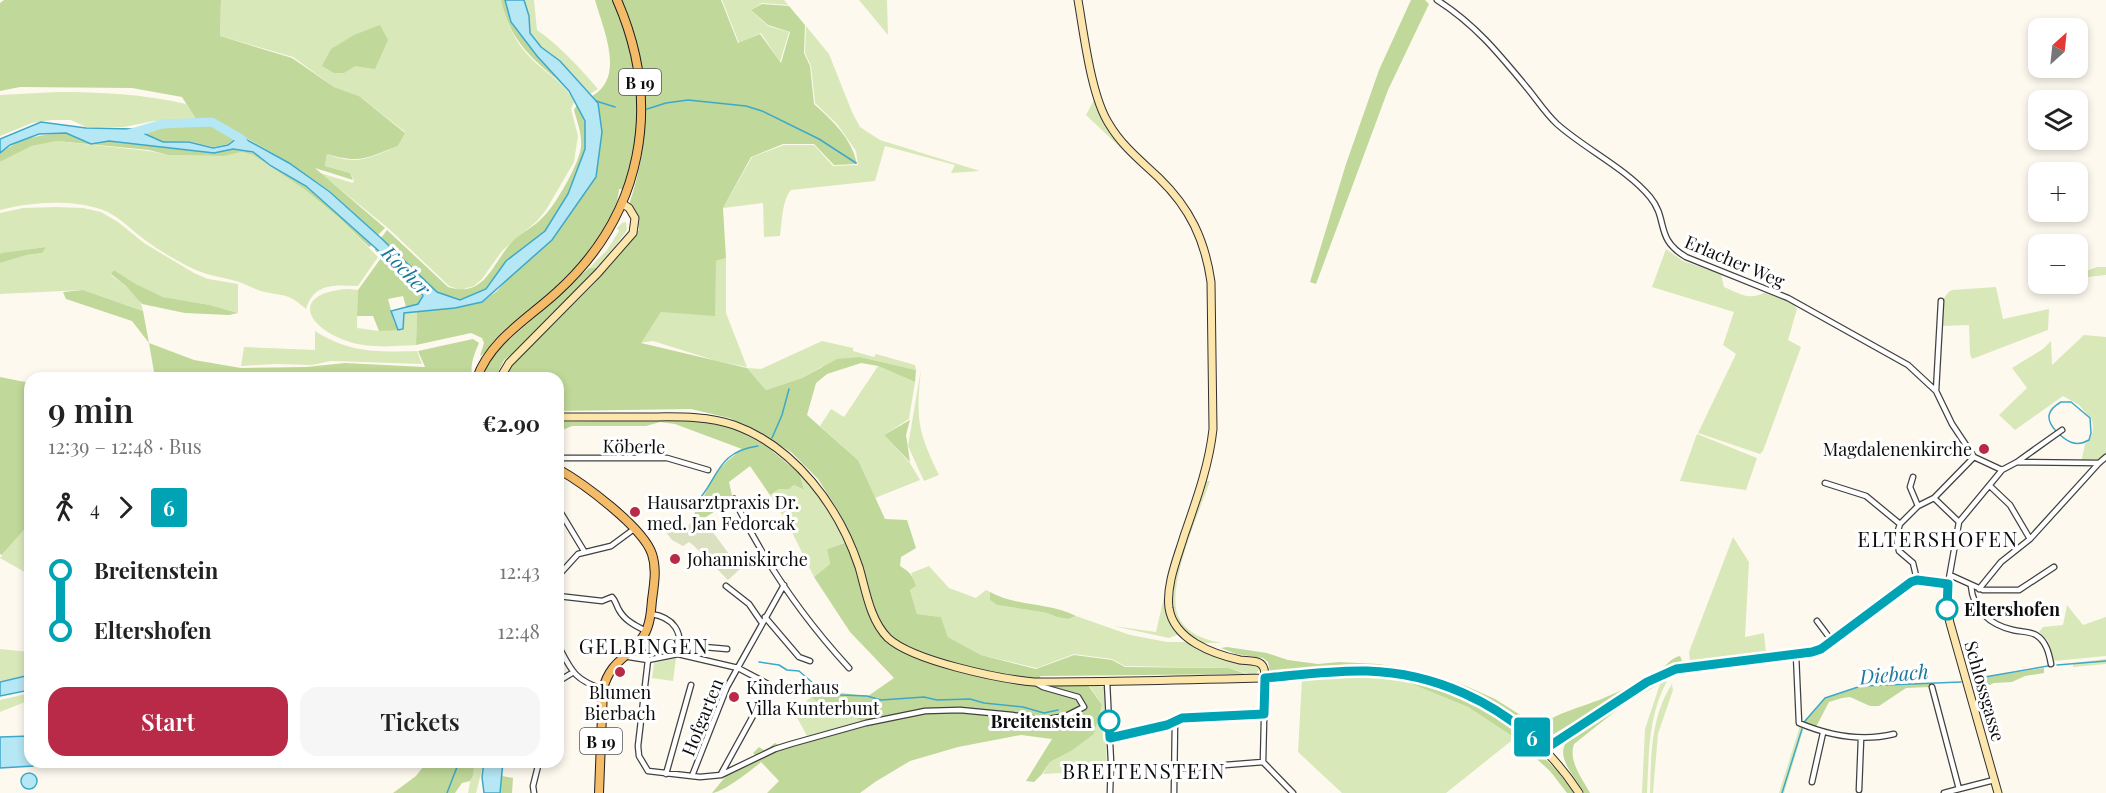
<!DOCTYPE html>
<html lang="en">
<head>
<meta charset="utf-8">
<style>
	body { margin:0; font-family:"Playfair Display",serif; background:#f6f6f6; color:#222; height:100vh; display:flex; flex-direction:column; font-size:22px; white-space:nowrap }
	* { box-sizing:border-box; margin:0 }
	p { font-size:20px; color:#767676 }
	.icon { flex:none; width:33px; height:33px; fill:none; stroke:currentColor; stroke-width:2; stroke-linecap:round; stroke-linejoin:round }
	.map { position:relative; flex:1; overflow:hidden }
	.sheet { position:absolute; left:24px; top:372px; width:540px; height:396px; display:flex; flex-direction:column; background:#fff; border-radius:18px; box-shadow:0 3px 9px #0003 }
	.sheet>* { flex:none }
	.badge { padding:0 12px; border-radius:4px; font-size:21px; line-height:39px }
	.needle { width:39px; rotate:27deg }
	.tools { position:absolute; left:2028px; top:18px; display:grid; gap:12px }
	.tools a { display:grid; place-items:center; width:60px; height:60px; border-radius:12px; background:#fff; box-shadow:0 3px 9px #0003; font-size:30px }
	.map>.badge { position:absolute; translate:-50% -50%; box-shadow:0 0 0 3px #fff }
	.legs { display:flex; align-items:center; gap:9px; height:66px; padding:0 24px; font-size:20px }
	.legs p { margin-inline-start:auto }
	.headline { display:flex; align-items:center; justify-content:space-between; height:102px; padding:0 24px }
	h1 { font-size:33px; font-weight:600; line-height:45px }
	.button { display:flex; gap:12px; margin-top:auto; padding:12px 24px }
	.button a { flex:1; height:69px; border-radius:18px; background:#b92a48; color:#fff; font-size:24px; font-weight:600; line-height:69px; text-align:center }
	.button a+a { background:#f6f6f6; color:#222 }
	ul { padding:0 24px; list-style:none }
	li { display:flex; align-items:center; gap:21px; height:60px; font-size:22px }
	li i { display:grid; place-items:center; width:9px; height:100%; margin:0 8px; background:currentColor }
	li i::after { content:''; width:15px; height:15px; margin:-8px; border:4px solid; border-radius:50%; background:#fff }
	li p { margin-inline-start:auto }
	li:first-child i { background:linear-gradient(#0000 50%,currentColor 0) }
	li:last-child i { background:linear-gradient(currentColor 50%,#0000 0) }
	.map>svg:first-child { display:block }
	.green { fill:#d9e8b9 }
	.forest { fill:#c0d899 }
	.cemetery { fill:#dbe0c1 }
	.water { fill:#b5e7f4; stroke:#3ea8c9; stroke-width:1.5 }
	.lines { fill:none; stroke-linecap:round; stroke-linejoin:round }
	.stream { stroke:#3ea8c9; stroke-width:1.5 }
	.river { stroke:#b5e7f4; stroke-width:9 }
	.street-casing { stroke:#414141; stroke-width:7 }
	.secondary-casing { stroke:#303030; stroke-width:9 }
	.primary-casing { stroke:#1f1f1f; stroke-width:10 }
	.street { stroke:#fff; stroke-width:4.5 }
	.secondary { stroke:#fce6ac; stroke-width:7 }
	.primary { stroke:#f4bb69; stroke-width:8 }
	.line-1-casing { stroke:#fff; stroke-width:14 }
	.line-1 { stroke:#00a3b4; stroke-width:9 }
	.poi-dot { fill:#b92a48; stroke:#fff; stroke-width:2 }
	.stop-1-dot { fill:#fff; stroke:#00a3b4; stroke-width:3 }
	.labels { text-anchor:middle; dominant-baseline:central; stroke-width:6; stroke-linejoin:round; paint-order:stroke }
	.shield { fill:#fff; stroke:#565656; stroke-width:1.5 }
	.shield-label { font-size:16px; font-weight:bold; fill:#0e0e0e }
	.street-label { font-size:18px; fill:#0e0e0e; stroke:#fff }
	.poi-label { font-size:18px; fill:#0e0e0e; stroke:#fff; text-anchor:start }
	.stop-label { font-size:18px; font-weight:bold; fill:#0e0e0e; stroke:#fff; text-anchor:start }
	.water-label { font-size:20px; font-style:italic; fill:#1b799c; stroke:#fff }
	.quarter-label { font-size:21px; letter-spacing:1.5px; fill:#0e0e0e; stroke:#fff }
</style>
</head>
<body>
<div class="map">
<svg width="2106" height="793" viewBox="0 0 2106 793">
	<rect width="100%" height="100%" fill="#fef9ef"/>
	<!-- green -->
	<path class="green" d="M221,0H501C506,21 515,43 531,58C546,74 565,82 574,102L571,109L578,136L574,162L546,210L537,221L502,251L482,279L474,286L460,290L449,286L388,228L320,173L353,183L354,180L350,173L325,166L327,154C358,166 369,158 398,146L405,132L359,96L334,87L293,57L220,36Z
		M524,0H534L537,30C560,46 580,68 598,89L590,94L560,61L541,47L530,32L529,16Z
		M722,0H784L788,5L762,3L751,10L768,26L789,32L780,62L761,33L739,43Z
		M860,0H887L888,35L859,0Z
		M806,26L829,54L852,112L860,127L880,140L980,171L951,173L955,165L885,146L875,181L791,190C782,200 782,223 780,236L764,237L763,203L723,208L752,157L784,145H814L833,166L858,165L856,151L837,124L815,103L811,66L805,53Z
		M57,92C101,92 143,94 186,104L196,119L154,121L124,127H86L71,120H52L32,123L0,136V95Z
		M1094,100L1113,136L1123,146V150L1086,115Z
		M57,141L149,151L168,155L224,156L242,152L253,155L304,189L337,216L378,257L358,286C334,285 314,283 306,309C288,293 287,297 265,292C255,290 246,284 236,281C222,277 209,276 196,270C178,262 160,251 145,240C130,229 117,214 100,209C70,199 30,202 0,210V162L32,146Z
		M56,207L83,208L101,212L118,222L144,243L194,273L208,279L238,284V313L210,305L163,297L136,284L114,270L111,275C123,284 142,296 143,311L83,290L0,294V263L27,255L42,253L45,247L0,254V213L23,208Z
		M626,222L627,230L599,268H589L607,250L619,231L617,228L622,223Z
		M1666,249L1683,261L1721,274L1724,287C1741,294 1748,301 1766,292L1793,303L1797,309L1788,340L1801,347L1763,451L1760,454L1698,433L1736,354L1723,345L1734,312L1652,287Z
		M726,258V313L747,367L717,361L653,341L640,343L661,312L716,261Z
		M2097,267H2106V275L2078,278V274Z
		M1996,287L2003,319L2049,309L2048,330L1972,359L1970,354L1969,325L1942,326C1937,316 1942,294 1952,290Z
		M349,289L358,290L357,328L379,331L403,319L404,313L417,312L416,345C393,346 370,349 347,341C303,326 292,292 349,289Z
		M315,331C349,353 377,352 417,351L422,364L331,361L312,365L275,364L241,366L244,347L315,350Z
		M2084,335L2106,337V457L2099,463H2081L2085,444C2093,438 2094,430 2092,420L2079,405L2063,396L2015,430L1999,415L2027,388L2012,368L2043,349L2051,341L2052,365Z
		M822,341L853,348V351L874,357L876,354L915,365L916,370L860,357L821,367L802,378L766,390L747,368L761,369Z
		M878,366L915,382L909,419L884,435L910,463L920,480L875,498L858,460L820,426L831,409L844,417Z
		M921,369C916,418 917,430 939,475L924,481L908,446Z
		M1697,434L1757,458L1746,490L1680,481Z
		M799,473C819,494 833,516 846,542L827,549L830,564L814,577L789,526L770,495L779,489H789L794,485L803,490Z
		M1206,481H1210C1200,511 1164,590 1179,618C1188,634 1205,640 1222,643H1202L1187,633L1178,621L1172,604L1173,591L1182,553Z
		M27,525L30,528V575L0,558Z
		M1733,537L1749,562L1745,637L1764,633L1766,654L1690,661L1689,652Z
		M1175,549H1178L1167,595L1180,632L1177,635L1169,638L1113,626L1156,632Z
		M929,566L949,588L976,598L986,590L990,592V600L997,605L1047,613L1057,617L1068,619L1076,616L1130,635L1167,642H1186L1225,660L1256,666L1259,667V670L1256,674H1248L1229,668L1125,666L1112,659L1074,654L1037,668L981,655L948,637L941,617L917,614L910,590L916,586L911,573Z
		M2067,605L2083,625L2106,617V656L2054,661L2048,641L2039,632L2043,627L2063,625Z
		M0,649L30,652V675L0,681Z
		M676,658L673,681L652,678L654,663Z
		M2106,659V664L2073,667V663Z
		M1361,673L1402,677L1407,682L1468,707L1515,738L1446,793H1342L1298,752L1302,679Z
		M1666,677L1667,681C1648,716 1649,754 1647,793H1642L1645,729L1660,684L1627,702L1625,700L1648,685Z
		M1672,684L1673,690L1658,734L1653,793H1650C1651,756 1651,716 1672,684Z
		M1089,685L1104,687L1107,770L1043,774L1050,762L1073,750L1094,734L1102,705Z
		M30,693V700L0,712V700Z
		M811,697C829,712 846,710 863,722L807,736L794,712Z
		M1800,726L1804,727L1784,793H1779Z
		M474,762H484L476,793H468Z"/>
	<!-- forest -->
	<path class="forest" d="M4,0H221L220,36L292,58L334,87L359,96L405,133L398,146C366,158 361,164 327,154L325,166L350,173L353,180L315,168L385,228L378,235L330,191L290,163L215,120L196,119L182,97L132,88L20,87L0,91V3Z
		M501,0H505L511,22L537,56L565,86C532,59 511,43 501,0Z
		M595,0H614C639,63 646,123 624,189H619C618,203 613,212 607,224C583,267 546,295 509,328C500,336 491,351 480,356L484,343L482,338L471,333L416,345L417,312L455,308L482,302L497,291L596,177L598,103L592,96C626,77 603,29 595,0Z
		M622,0H721L738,43L760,34L781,63L790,32L768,25L751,10L762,4L789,6L805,25L804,53L810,66L814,104C833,121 852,139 857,164L834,165L814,144H783L751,157L723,208L726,258L716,261L715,316L661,312L641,343L747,368L766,390L802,378L837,359L860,357L916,370L915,382L878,366L861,363L827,374L816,383L807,415L858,460L885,519L907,520L916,548L901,557L900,566C910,572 913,576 916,586L910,590L917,614L941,617L948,637L981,655L1036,669L1074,655L1112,660L1125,667L1229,668L1246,674L1040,676L1039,674L1044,685H1088L1102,705L1094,734L1073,750L1050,762L1042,774L1034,782L1026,781L1052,739L1021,735L958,747L910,761L875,782L860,793H767L779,781L761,762C752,770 722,793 712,793L726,776L758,759L753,753L759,747L765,751L775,743L780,746L866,724C849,712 828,711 811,697L815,686L841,693L868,696L894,678L850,632L814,577L830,564L827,549L853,540L838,510L818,479L791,452L747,426L729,418L691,409L558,411V378H504L510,367L594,284L639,230L636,212L629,205C653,132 651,71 622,0Z
		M1411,0H1425L1429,4L1388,90L1316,284L1310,282L1346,164L1379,70Z
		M380,25L388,40L375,69L355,66L344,73H334L322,66L331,49L354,35Z
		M577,105L585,121V149L568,194L545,231L506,261L486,289L460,300L437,292L381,238L387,230L448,287C486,299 492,262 513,241C522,232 534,227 542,218C554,208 581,161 581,146C582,133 577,122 574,110Z
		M168,126H211L235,139L228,144L213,147L189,141L163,142L145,134Z
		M66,133L90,144L109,141L214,153L232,149L253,153L271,167L306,186L372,245L369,247L337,216L304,189L253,155L242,152L224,156L168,155L149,150L57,141L32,146L0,162V153C20,138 42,134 66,133Z
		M46,247L42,253L27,255L0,263V254L2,253Z
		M375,247L418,286L423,296L418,304L406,307L403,296L388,299L394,322L398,330H401L379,331L373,316H357L358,290L381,258L375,250Z
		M589,268H599L518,349L504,360L495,378H482L486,368L501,347Z
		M114,270L136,284L163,297L210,305L238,313L229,315L185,313L142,304L126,286L111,274Z
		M83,290L143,311L149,343L194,360L241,368L306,367L345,363L425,367L418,351L473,339L479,343C474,354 469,368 473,378H155L149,343L132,321L66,299L63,292Z
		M0,377L30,383V528L27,526L2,555L0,554Z
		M689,419L733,428L765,445L799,473L804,490L794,485L789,489H779L770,495L750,466L729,482L733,500L701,520L695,515L694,505L704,496L715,474L727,461L742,449L675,424L660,422L646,426H572L558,432V422Z
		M910,420L906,435L910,462L884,435Z
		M990,592C1017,607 1049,602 1076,616L1068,619L1057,617L1047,613L997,605L990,600Z
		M1227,647L1267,653L1288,660L1318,664L1339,662L1379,664L1417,671L1466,686L1495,699L1533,723L1528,726C1482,691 1425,666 1367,666C1335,666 1302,670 1270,672L1268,662L1263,658L1236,654L1221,648Z
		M1680,656L1682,661L1631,688L1554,734L1545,737L1535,732C1545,715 1587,706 1606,697C1623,690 1641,682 1657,672C1666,667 1670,658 1680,656Z
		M2044,668V673L2025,676L2012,682L1994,683L1983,688L1974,686L1972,679Z
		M1402,677C1451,688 1481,703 1521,733L1515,738L1468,707L1407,682Z
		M1933,683L1930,687L1906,688L1879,706H1870L1850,697L1842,698L1829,702L1816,727L1803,722L1825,698L1862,686Z
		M1625,700L1627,702L1574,744C1568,761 1582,778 1590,793H1584C1572,771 1549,753 1575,732Z
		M1524,737L1558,772L1574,793H1567L1550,771L1519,743Z
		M427,762H474L473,775L470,781L462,783L455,793H393L416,776Z
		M502,776L513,778L512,793H500Z"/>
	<!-- cemetery -->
	<path class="cemetery" d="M695,515L715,535L740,569L728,580L693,545L689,542L683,546L672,540L662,527L672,519L685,532Z"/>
	<!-- water -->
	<path class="water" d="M505,0H524L529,16L530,33L541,47L560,61L598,103L602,132L596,177L552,240L482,302L455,308L404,313L403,329L398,330L391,311L418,304L423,296L418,286L306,186L271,166L253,152L233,149L214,153L109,141L91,144L66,133L39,134L10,145L0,153V139L41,122L86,128L134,129L163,142H189L213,148L228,145L240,136L289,163L330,192L381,238L437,292L460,300L486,289L506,261L545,231L568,194L585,149V121L569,91L537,56L511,22Z
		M30,675V690L0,696V682Z
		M30,736V762H33V766L0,768V737Z
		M484,762H503L500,793H484L482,777Z
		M21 781a8 8 0 1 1 16 0a8 8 0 1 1-16 0Z"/>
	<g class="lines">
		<!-- stream -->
		<path class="stream" d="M596,101L615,107
			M647,109L666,103L688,100L746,106L762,111L819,139L856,163
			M2061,402H2071L2090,418L2091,433L2089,440C2075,448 2066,441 2056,431C2045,419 2047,410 2061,402Z
			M772,438L782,415L789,389
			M695,504C719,480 715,452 758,446
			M759,662L779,665L787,670L799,671L821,690L841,695L867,696L881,700L924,697L937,700L970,699L984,703L1023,707L1044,713L1058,710
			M2057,665L2106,661
			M1973,679L2048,666
			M1805,721L1825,698L1861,686L1961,682
			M447,793L459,762
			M1782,793L1802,729"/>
		<!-- river -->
		<path class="river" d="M128,134L162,124L212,122L241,139L245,145"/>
		<defs>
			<path id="street" d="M1437,0C1475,24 1500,55 1528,89C1537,100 1546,114 1557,124C1585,149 1627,169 1650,197C1669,220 1654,238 1686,257L1788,298L1908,365L1936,391
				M1941,301L1936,391L1952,424L1974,457L2002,470
				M558,458H667L708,470
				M2017,462L2062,430
				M1913,477L1910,487L1918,506
				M1825,483L1866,496L1900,524
				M1990,486L2010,505L2030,539
				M1934,498L1959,522
				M734,499C763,560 803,618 849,668
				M558,508L584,551
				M1950,575L1983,590H2019L2054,567
				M558,576L578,554L611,546L634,529
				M1917,580L1913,563L1899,551L1896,537L1900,524L1918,506L1934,498L1974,457
				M1948,584L1959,522L2002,470L2017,462L2099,463L2106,457
				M726,586L749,604L762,623
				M1971,586C1973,610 1990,625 2013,630C2021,632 2029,631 2036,635C2046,641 2049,653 2051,664
				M1979,589L2001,562L2030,539L2099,463
				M558,596L602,601L612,597C616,601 616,605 619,610C625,621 636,626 646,631
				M651,614C673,617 684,632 678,654
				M765,617L799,657L810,661
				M1817,621L1832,641
				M638,644L648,660L638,746L639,756L648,771L700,777L721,775L775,749L791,744L866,723L925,711L960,710L1012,715L1043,720L1066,716L1084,707L1078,697L1043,687L1036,683
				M558,645C571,670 574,680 603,689
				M681,645L727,649
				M1796,655L1799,723C1830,736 1861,742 1894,734
				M623,656L648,660L678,654L738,668L770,685L721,774
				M1265,678L1263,762L1293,793
				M1107,682L1111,762L1110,793
				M558,684L559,681L572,673
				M1932,687L1959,789L1994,780
				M1110,738L1167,725L1182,718L1264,714
				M1175,769L1263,762
				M666,774L691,685
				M692,776L727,687L784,585
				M1812,782L1823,733
				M1859,790L1861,739
				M534,793L533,786L539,762
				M1174,793L1175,721
				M1944,793L1959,789"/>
			<path id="secondary" d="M1078,0C1084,34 1091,96 1109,124C1122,146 1141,161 1159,178C1190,208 1205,240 1211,282L1213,429C1209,466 1196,501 1184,536C1177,559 1166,585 1169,608C1174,640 1213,654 1240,660C1246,661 1258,660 1262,665C1265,668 1265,674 1265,678
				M500,378L509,363L598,273L633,233L635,218L629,208L623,204
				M558,417C587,417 616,417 644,417C675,417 705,415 734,425C795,447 839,507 859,567C866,591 870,620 888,638C913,661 1000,679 1034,682C1110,682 1186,680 1262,678C1297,677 1332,670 1367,671C1454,673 1532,721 1579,793
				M1545,749L1647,682L1676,669L1812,653L1821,649L1906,585L1917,580L1948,584L1947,609L1950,623L1998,793"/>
			<path id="primary" d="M477,378C490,340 529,318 557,292C643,214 663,105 617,0
				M558,469C583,483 643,527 652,554C657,569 654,585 652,600C651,612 650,625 644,635C631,658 611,658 603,689L599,793"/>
		</defs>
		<!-- street casing -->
		<use href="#street" class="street-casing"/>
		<!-- secondary casing -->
		<use href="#secondary" class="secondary-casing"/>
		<!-- primary casing -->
		<use href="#primary" class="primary-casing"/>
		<!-- street -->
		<use href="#street" class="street"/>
		<!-- secondary -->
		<use href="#secondary" class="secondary"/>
		<!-- primary -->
		<use href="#primary" class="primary"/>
	</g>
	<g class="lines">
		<defs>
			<path id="line-1" d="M1109,721L1110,738L1167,725L1182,718L1264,714L1265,678C1299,675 1333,670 1367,671C1435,673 1497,702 1545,749L1647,682L1676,669L1812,652L1821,649L1911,582L1917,580L1948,584L1947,609"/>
		</defs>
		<!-- line-1 casing -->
		<use href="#line-1" class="line-1-casing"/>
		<!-- line-1 -->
		<use href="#line-1" class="line-1"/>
	</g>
	<!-- markers -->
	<g class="poi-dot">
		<circle cx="1984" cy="449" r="6"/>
		<circle cx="635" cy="512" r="6"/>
		<circle cx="675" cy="559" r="6"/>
		<circle cx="620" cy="672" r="6"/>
		<circle cx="734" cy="697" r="6"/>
	</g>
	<g class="stop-1-dot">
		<circle cx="1947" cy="609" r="10"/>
		<circle cx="1109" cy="721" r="10"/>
	</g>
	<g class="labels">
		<!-- shield labels -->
		<g class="shield">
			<rect x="619" y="69" width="42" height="26" rx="4.5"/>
			<rect x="580" y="728" width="42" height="26" rx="4.5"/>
		</g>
		<g class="shield-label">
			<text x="640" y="82">B 19</text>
			<text x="601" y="741">B 19</text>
		</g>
		<!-- street labels -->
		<g class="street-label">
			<text transform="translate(1735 261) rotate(23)">Erlacher Weg</text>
			<text transform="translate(634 446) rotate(1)">Köberle</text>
			<text transform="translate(1985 691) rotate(74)">Schlossgasse</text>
			<text transform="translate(702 717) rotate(-68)">Hofgarten</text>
		</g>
		<!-- poi labels -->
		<g class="poi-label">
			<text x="1972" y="449" text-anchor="end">Magdalenenkirche</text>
			<text x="647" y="502">Hausarztpraxis Dr.<tspan x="647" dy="21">med. Jan Fedorcak</tspan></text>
			<text x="687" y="559">Johanniskirche</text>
			<text x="746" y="687">Kinderhaus<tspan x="746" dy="21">Villa Kunterbunt</tspan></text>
			<text x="620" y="692" text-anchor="middle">Blumen<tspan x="620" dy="21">Bierbach</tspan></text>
		</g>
		<!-- stop labels -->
		<g class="stop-label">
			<text x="1964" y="609">Eltershofen</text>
			<text x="1092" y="721" text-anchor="end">Breitenstein</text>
		</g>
		<!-- water labels -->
		<g class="water-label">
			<text transform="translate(407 270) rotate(46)">Kocher</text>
			<text transform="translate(1894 673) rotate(-5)">Diebach</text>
		</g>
		<!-- quarter labels -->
		<g class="quarter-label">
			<text x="1938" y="538">ELTERSHOFEN</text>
			<text x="644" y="645">GELBINGEN</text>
			<text x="1144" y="770">BREITENSTEIN</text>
		</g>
	</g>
</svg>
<div class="tools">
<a><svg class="needle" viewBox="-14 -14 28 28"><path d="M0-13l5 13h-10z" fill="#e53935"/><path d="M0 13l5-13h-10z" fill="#767676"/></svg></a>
<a><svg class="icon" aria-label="layers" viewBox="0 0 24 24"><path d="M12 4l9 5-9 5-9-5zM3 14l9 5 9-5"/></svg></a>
<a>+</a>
<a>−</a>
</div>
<b class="badge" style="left:1532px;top:737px;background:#00a3b4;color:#fff">6</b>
<section class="sheet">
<div class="headline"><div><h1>9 min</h1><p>12:39 – 12:48 · Bus</p></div><b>€2.90</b></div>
<div class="legs"><svg class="icon" aria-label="walk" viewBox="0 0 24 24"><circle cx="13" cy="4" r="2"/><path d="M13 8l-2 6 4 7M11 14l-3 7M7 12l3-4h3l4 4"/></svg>4<svg class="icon" aria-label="forward" viewBox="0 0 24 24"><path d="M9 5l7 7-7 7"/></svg><b class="badge" style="background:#00a3b4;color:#fff">6</b></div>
<ul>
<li><i style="color:#00a3b4"></i><b>Breitenstein</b><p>12:43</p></li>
<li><i style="color:#00a3b4"></i><b>Eltershofen</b><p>12:48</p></li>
</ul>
<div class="button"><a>Start</a><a>Tickets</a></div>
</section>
</div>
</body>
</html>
